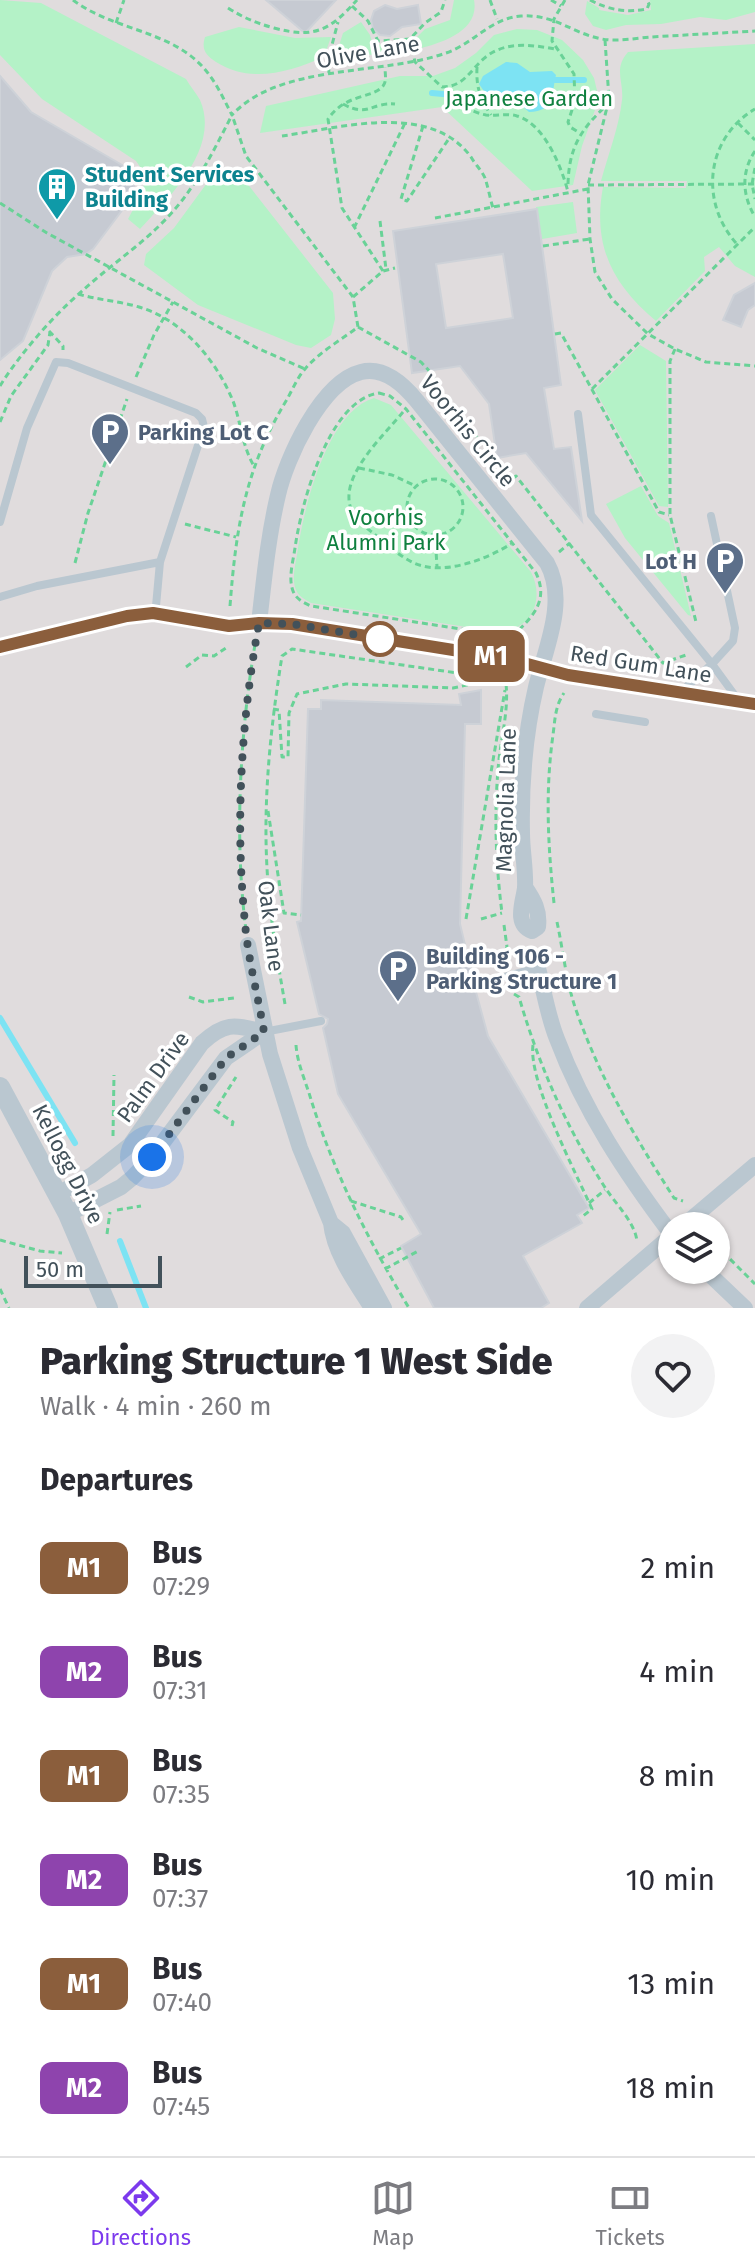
<!DOCTYPE html>
<html lang="en">
<head>
<meta charset="utf-8">
<style>
	body { margin:0; font-family:"Fira Sans",sans-serif; background:#f2f2f3; color:#2b2b33; height:100vh; display:flex; flex-direction:column; font-size:30px; white-space:nowrap }
	* { box-sizing:border-box; margin:0 }
	p { font-size:26px; color:#7c7c81 }
	.icon { flex:none; width:44px; height:44px; fill:none; stroke:currentColor; stroke-width:2; stroke-linecap:round; stroke-linejoin:round }
	.map { position:relative; height:1308px; overflow:hidden }
	.side { display:flex; flex-direction:column; background:#fff; flex:1 }
	.side>* { flex:none }
	.badge { padding:0 16px; border-radius:12px; font-size:28px; line-height:52px }
	.controls { position:absolute; left:658px; top:1212px; display:grid; gap:16px }
	.controls a { display:grid; place-items:center; width:72px; height:72px; border-radius:50%; background:#fff; box-shadow:0 2px 6px #0004; font-size:40px }
	.scale { position:absolute; left:24px; bottom:20px; width:138px; box-sizing:border-box; padding-left:8px; border:4px solid #42515a; border-top:0; font-size:22px; line-height:28px; white-space:nowrap; color:#42515a; -webkit-text-stroke:6px #fff; paint-order:stroke }
	.you { position:absolute; width:40px; height:40px; margin:-20px; border:6px solid #fff; border-radius:50%; background:#1a73e8; box-shadow:0 0 0 12px #1a73e833 }
	.map>.badge { position:absolute; translate:-50% -50%; box-shadow:0 0 0 4px #fff }
	h2 { padding:0 40px; font-size:30px; line-height:72px }
	.round { display:grid; place-items:center; flex:none; width:84px; height:84px; border-radius:42px; background:#f2f2f3 }
	.overview { display:flex; align-items:center; justify-content:space-between; height:136px; padding:0 40px }
	h1 { font-size:38px; font-weight:800; line-height:60px }
	ul { padding:0; list-style:none }
	li { display:flex; align-items:center; gap:24px; height:104px; padding:0 40px }
	li div { flex:1 }
	li b { display:block; font-size:30px }
	li em { font-style:normal }
	li .badge { min-width:88px; font-weight:700; text-align:center }
	.menu { display:flex; justify-content:space-around; align-items:center; height:112px; border-top:2px solid #e1e1e2; background:#fff; font-size:22px; color:#7c7c81 }
	.menu a { display:grid; justify-items:center; gap:4px }
	.menu .selected { color:#7c3aed }
	.map>svg:first-child { display:block }
	.education { fill:#e0dcdd; fill-rule:evenodd }
	.green { fill:#b4f2c7 }
	.water { fill:#7de3f3 }
	.lines { fill:none; stroke-linecap:round; stroke-linejoin:round }
	.stream { stroke:#7de3f3; stroke-width:6 }
	.building { fill:#c6cad2; stroke:#ced2d8; stroke-width:2; fill-rule:evenodd }
	.path { stroke:#69d297; stroke-width:3; stroke-dasharray:6 4; stroke-linecap:butt }
	.service { stroke:#bac7d0; stroke-width:8 }
	.minor { stroke:#bac7d0; stroke-width:16 }
	.tertiary { stroke:#bac7d0; stroke-width:20 }
	.line-casing { stroke:#fff; stroke-width:18 }
	.line { stroke:#8b5e3c; stroke-width:12 }
	.walk { stroke:#42515a; stroke-width:8; stroke-dasharray:0 14.4 }
	.stop-dot { fill:#fff; stroke:#8b5e3c; stroke-width:4 }
	.labels { text-anchor:middle; dominant-baseline:central; stroke-width:7; stroke-linejoin:round; paint-order:stroke }
	.street-label { font-size:22px; fill:#42515a; stroke:#fff }
	.park-label { font-size:22px; fill:#0f803f; stroke:#fff }
	.culture-label { font-size:22px; font-weight:bold; fill:#0d838f; stroke:#fff; text-anchor:start }
	.service-label { font-size:22px; font-weight:bold; fill:#4e5e75; stroke:#fff; text-anchor:start }
</style>
</head>
<body>
<div class="map">
<svg width="755" height="1308" viewBox="0 0 755 1308">
	<rect width="100%" height="100%" fill="#efebeb"/>
	<!-- education -->
	<path class="education" d="M0,0H755V1308H0ZM672,1226H716V1270H672Z"/>
	<!-- green -->
	<path class="green" d="M0,0L41,3L186,79C190,86 196,93 200,100C221,148 169,197 140,229L128,219L143,191L145,174L136,161L42,99L0,55Z
		M454,0H474C480,31 442,43 418,49L416,38L425,29L450,20Z
		M650,0H755V12L726,20L700,17L661,24L626,25L606,30L593,26L585,14L587,1L599,8V10L628,15L651,10Z
		M361,22L370,35L373,45L408,43L407,51L359,56L336,55L343,33Z
		M239,27L295,38L331,37L324,57C289,72 251,84 216,62C206,55 201,50 205,37Z
		M517,29L537,30L562,40L583,60L594,78L599,99L582,146L573,185L532,191L442,107L260,133L266,106L400,76H433L455,68L476,53L494,35Z
		M755,44V277L735,266L719,247L704,257L705,271L656,321C613,285 592,246 603,187L686,188L687,181H601C608,155 619,127 622,100C624,81 613,69 628,52Z
		M218,168H235L333,293L335,319L331,335L311,348L296,345L198,305L144,265L146,254L174,228Z
		M573,202L577,233L542,239L536,207Z
		M640,345L666,361L668,507L659,506L595,390Z
		M374,398L391,405L531,572C545,599 532,630 499,632L311,603C306,600 300,597 297,592C291,581 295,566 297,555C303,511 326,412 374,398Z
		M641,486L658,516L669,523L691,616L688,615L625,538L606,504Z"/>
	<!-- water -->
	<path class="water" d="M506,62L517,63L530,72L552,71L556,75C551,96 555,111 529,112L522,106L517,97L490,100L479,84L483,76Z"/>
	<g class="lines">
		<!-- stream -->
		<path class="stream" d="M555,80H584
			M432,93L475,97L484,94
			M0,1018L75,1143
			M120,1241L146,1308"/>
	</g>
	<!-- building -->
	<path class="building" d="M266,0H336L305,33Z
		M385,5L397,9L418,5L421,24L402,27L390,36L380,35L373,29L371,20L374,11Z
		M0,76L31,112L122,165L129,172L134,186L129,201L93,249L86,254L67,257L52,271L23,341L0,360Z
		M537,209L561,385L544,388L554,449L571,447L582,521L526,453L497,458L489,404L460,366L412,373L393,231ZM503,254L513,318L446,328L436,264Z
		M755,283V305L748,310L741,327L723,320L734,295Z
		M481,690V724H465L460,924L473,978L468,986L471,990L476,992L488,1036L589,1208L577,1215L582,1223L523,1256L549,1303L541,1308H434L401,1246L421,1234L338,1094L323,1028L327,1024L328,1019L319,1014L297,922L301,921L308,709H321V700L461,705L459,694Z"/>
	<g class="lines">
		<!-- path -->
		<path class="path" d="M73,0C115,32 178,30 210,76C219,88 225,102 232,115C280,63 381,76 446,53C473,44 491,18 521,16C555,14 571,33 602,39C617,42 636,38 651,37C686,35 720,33 755,31
			M490,0L497,19
			M551,0L561,6
			M565,0L554,19L552,41L574,74L575,101L568,122L570,127L580,133
			M590,0C609,10 626,13 647,9L649,4L647,0
			M352,6L368,21L378,41L410,39L425,23L441,12L445,0
			M228,8C244,18 256,23 274,28C315,39 330,30 357,0
			M116,23L124,0
			M410,39L415,62L442,87C465,87 471,68 487,56C507,41 533,45 555,49
			M605,40L609,99L588,185L590,239L595,272L612,299L648,334L675,349L706,362L755,366
			M477,67C476,87 480,99 491,115
			M329,73L328,60L338,22
			M343,104C369,118 371,102 395,104
			M445,110C462,101 469,112 486,115C496,116 508,113 517,116C544,123 562,168 568,192
			M738,123L755,140
			M423,126L401,199L407,201L450,137
			M282,136C340,128 430,101 471,157C475,164 482,171 485,178C488,187 490,198 493,208
			M755,151C741,172 742,195 755,217
			M755,168L752,184L755,199
			M568,184C569,147 581,129 607,105
			M588,185L755,184
			M0,203L47,233L257,348L305,369
			M435,218L588,189
			M380,221L386,269
			M354,228L405,123
			M736,243C700,202 705,139 755,109
			M543,246L590,239
			M383,271L342,208L328,119C346,93 372,99 383,86C387,81 385,74 385,67
			M78,294C98,300 119,301 139,307C183,320 216,360 233,401C241,422 242,446 254,466
			M353,297L383,271L395,268
			M358,327L421,362L432,374L438,389L476,436L477,447
			M49,331L63,346V350
			M555,334L561,333L659,512L669,515
			M675,349L670,361V515L696,622
			M136,377L154,335L173,302
			M0,386C19,355 53,316 81,292C108,267 140,246 166,219C195,189 213,152 232,115
			M592,389L755,227
			M379,393L390,396L406,409L536,573C549,601 533,616 514,635H500L311,606C304,603 296,599 293,591C288,578 293,562 295,548C301,505 328,400 379,393Z
			M403,412C385,434 347,469 349,499C349,513 362,525 373,533C385,543 398,555 412,562C441,577 485,560 511,544
			M0,422L11,396L48,345L50,332
			M359,468L392,475L416,486
			M407 507a28 28 0 1 1 56 0a28 28 0 1 1-56 0Z
			M504,484L516,476L663,663L686,655
			M185,524L236,537
			M435,534L437,567
			M559,552L570,543
			M75,563L88,513L127,399
			M230,606C236,528 245,469 286,401C292,391 297,378 305,369C318,353 341,340 358,327L353,297L246,156L232,115
			M186,667L202,655L214,656L226,648
			M273,709L279,710L282,757H288L289,713L297,694L346,684L453,688L491,680
			M268,811L284,913L301,915
			M554,903C548,847 545,791 553,735C555,720 555,706 564,693
			M466,919L505,690
			M481,919L502,913
			M557,922C563,950 566,980 575,1007C600,1079 633,1134 674,1198L683,1201
			M504,925L507,947L505,952
			M246,930C234,839 240,729 256,639
			M514,994L519,997C539,1066 567,1129 606,1189C616,1204 636,1224 637,1242
			M189,997L203,1002L234,998
			M285,1004C278,964 271,923 268,883C262,807 270,731 282,656L292,649L478,676L506,684C509,712 500,741 498,770C494,817 496,866 502,913
			M296,1045C297,1061 304,1078 309,1093C332,1169 368,1240 409,1308
			M533,1045C528,1081 576,1173 592,1209L583,1216
			M232,1126L233,1122L215,1110L236,1077
			M113,1136L114,1075
			M351,1201L401,1217L403,1220
			M589,1203L605,1190
			M117,1210L141,1206
			M107,1234L110,1212
			M0,1240L40,1251L62,1253
			M716,1245L755,1284
			M379,1259L401,1248
			M385,1269L420,1250
			M0,1289L9,1308"/>
		<!-- service -->
		<path class="service" d="M578,414L591,515L712,664L733,641L735,628L711,516
			M0,522L27,428L56,362L68,363L196,413L202,419L204,427L160,562L156,606L153,612
			M0,597L37,586L160,562
			M682,691L712,664L739,701
			M596,714L645,722
			M475,985L537,968
			M264,1032L321,1021"/>
		<!-- minor -->
		<path class="minor" d="M259,623C264,580 268,537 278,495C286,459 321,382 361,372C384,366 404,385 417,401L547,563C568,601 545,649 536,687C525,734 521,785 522,833C522,851 526,870 525,888C523,903 514,924 532,931L538,927C540,911 534,900 525,887
			M0,647L127,616L153,613L229,626L259,623L292,624L509,659L568,675L755,704
			M248,945L270,1054L300,1148L331,1223C334,1253 356,1283 372,1308
			M538,968C544,991 548,1017 557,1039C584,1111 626,1174 672,1235
			M58,1194L92,1175L130,1145L202,1043C226,1021 235,1025 264,1032
			M68,1214L121,1187L132,1178L152,1157L226,1058L264,1032
			M332,1224L343,1233L384,1308
			M683,1226L755,1165
			M705,1270L745,1308
			M587,1308L672,1235"/>
		<!-- tertiary -->
		<path class="tertiary" d="M0,1087L68,1214L108,1308"/>
	</g>
	<g class="lines">
		<defs>
			<path id="line" d="M0,647L127,616L153,613L229,626L259,623L292,624L509,659L568,675L755,704"/>
		</defs>
		<!-- line casing -->
		<use href="#line" class="line-casing"/>
		<!-- line -->
		<use href="#line" class="line"/>
		<!-- walk -->
		<path class="walk" d="M152,1157L226,1058L264,1032C258,996 248,959 245,923C235,824 241,721 259,623L292,624L388,640L380,639"/>
	</g>
	<!-- icons -->
	<defs>
		<symbol id="building-pin" viewBox="-11 -11 22 30"><path d="M0 17L-7.5 6A9.5 9.5 0 1 1 7.5 6Z" fill="#0f9aa8" stroke="#fff"/><path d="M-4-6H4V6H1V3H-1V6H-4ZM-2.5-4.3h1.7v1.8h-1.7ZM.8-4.3h1.7v1.8H.8ZM-2.5-1h1.7V.8h-1.7ZM.8-1h1.7V.8H.8Z" fill="#fff"/></symbol>
		<symbol id="parking-pin" viewBox="-11 -11 22 30"><path d="M0 17L-7.5 6A9.5 9.5 0 1 1 7.5 6Z" fill="#5c6f8a" stroke="#fff"/><path d="M-3.5-5.5H1a3.5 3.5 0 0 1 0 7H-1V5.5H-3.5ZM-1-3.4V-.6H.8a1.4 1.4 0 0 0 0-2.8Z" fill="#fff"/></symbol>
	</defs>
	<g fill-rule="evenodd">
		<use href="#building-pin" x="35" y="165" width="44" height="60"/>
		<use href="#parking-pin" x="88" y="410" width="44" height="60"/>
		<use href="#parking-pin" x="703" y="539" width="44" height="60"/>
		<use href="#parking-pin" x="376" y="947" width="44" height="60"/>
	</g>
	<!-- markers -->
	<circle class="stop-dot" cx="380" cy="639" r="16"/>
	<g class="labels">
		<!-- street labels -->
		<g class="street-label">
			<text transform="translate(368 52) rotate(-10)">Olive Lane</text>
			<text transform="translate(468 431) rotate(51)">Voorhis Circle</text>
			<text transform="translate(641 664) rotate(9)">Red Gum Lane</text>
			<text transform="translate(506 800) rotate(-88)">Magnolia Lane</text>
			<text transform="translate(271 926) rotate(83)">Oak Lane</text>
			<text transform="translate(153 1077) rotate(-54)">Palm Drive</text>
			<text transform="translate(68 1164) rotate(63)">Kellogg Drive</text>
		</g>
		<!-- park labels -->
		<g class="park-label">
			<text x="529" y="98">Japanese Garden</text>
			<text x="386" y="517">Voorhis<tspan x="386" dy="25">Alumni Park</tspan></text>
		</g>
		<!-- culture labels -->
		<g class="culture-label">
			<text x="85" y="174">Student Services<tspan x="85" dy="25">Building</tspan></text>
		</g>
		<!-- service labels -->
		<g class="service-label">
			<text x="138" y="432">Parking Lot C</text>
			<text x="697" y="561" text-anchor="end">Lot H</text>
			<text x="426" y="956">Building 106 -<tspan x="426" dy="25">Parking Structure 1</tspan></text>
		</g>
	</g>
</svg>
<div class="controls">
<a><svg class="icon" aria-label="layers" viewBox="0 0 24 24"><path d="M12 4l9 5-9 5-9-5zM3 14l9 5 9-5"/></svg></a>
</div>
<div class="scale">50 m</div>
<div class="you" style="left:152px;top:1157px"></div>
<b class="badge" style="left:491px;top:656px;background:#8b5e3c;color:#fff">M1</b>
</div>
<section class="side">
<div class="overview"><div><h1>Parking Structure 1 West Side</h1><p>Walk · 4 min · 260 m</p></div><a class="round"><svg class="icon" aria-label="heart" viewBox="0 0 24 24"><path d="M12 20l-8-8c-3-5 5-10 8-4 3-6 11-1 8 4z"/></svg></a></div>
<h2>Departures</h2>
<ul>
<li><span class="badge" style="background:#8b5e3c;color:#fff">M1</span><div><b>Bus</b><p>07:29</p></div><em>2 min</em></li>
<li><span class="badge" style="background:#8e44ad;color:#fff">M2</span><div><b>Bus</b><p>07:31</p></div><em>4 min</em></li>
<li><span class="badge" style="background:#8b5e3c;color:#fff">M1</span><div><b>Bus</b><p>07:35</p></div><em>8 min</em></li>
<li><span class="badge" style="background:#8e44ad;color:#fff">M2</span><div><b>Bus</b><p>07:37</p></div><em>10 min</em></li>
<li><span class="badge" style="background:#8b5e3c;color:#fff">M1</span><div><b>Bus</b><p>07:40</p></div><em>13 min</em></li>
<li><span class="badge" style="background:#8e44ad;color:#fff">M2</span><div><b>Bus</b><p>07:45</p></div><em>18 min</em></li>
</ul>
</section>
<nav class="menu">
<a class="selected"><svg class="icon" aria-label="directions" viewBox="0 0 24 24"><path d="M12 3l9 9-9 9-9-9zM9 14v-3h6M13 9l2 2-2 2"/></svg>Directions</a>
<a><svg class="icon" aria-label="map" viewBox="0 0 24 24"><path d="M3 6l6-2 6 2 6-2v14l-6 2-6-2-6 2zM9 4v14M15 6v14"/></svg>Map</a>
<a><svg class="icon" aria-label="tickets" viewBox="0 0 24 24"><path d="M3 7h18v10H3zM15 7v10"/></svg>Tickets</a>
</nav>
</body>
</html>
